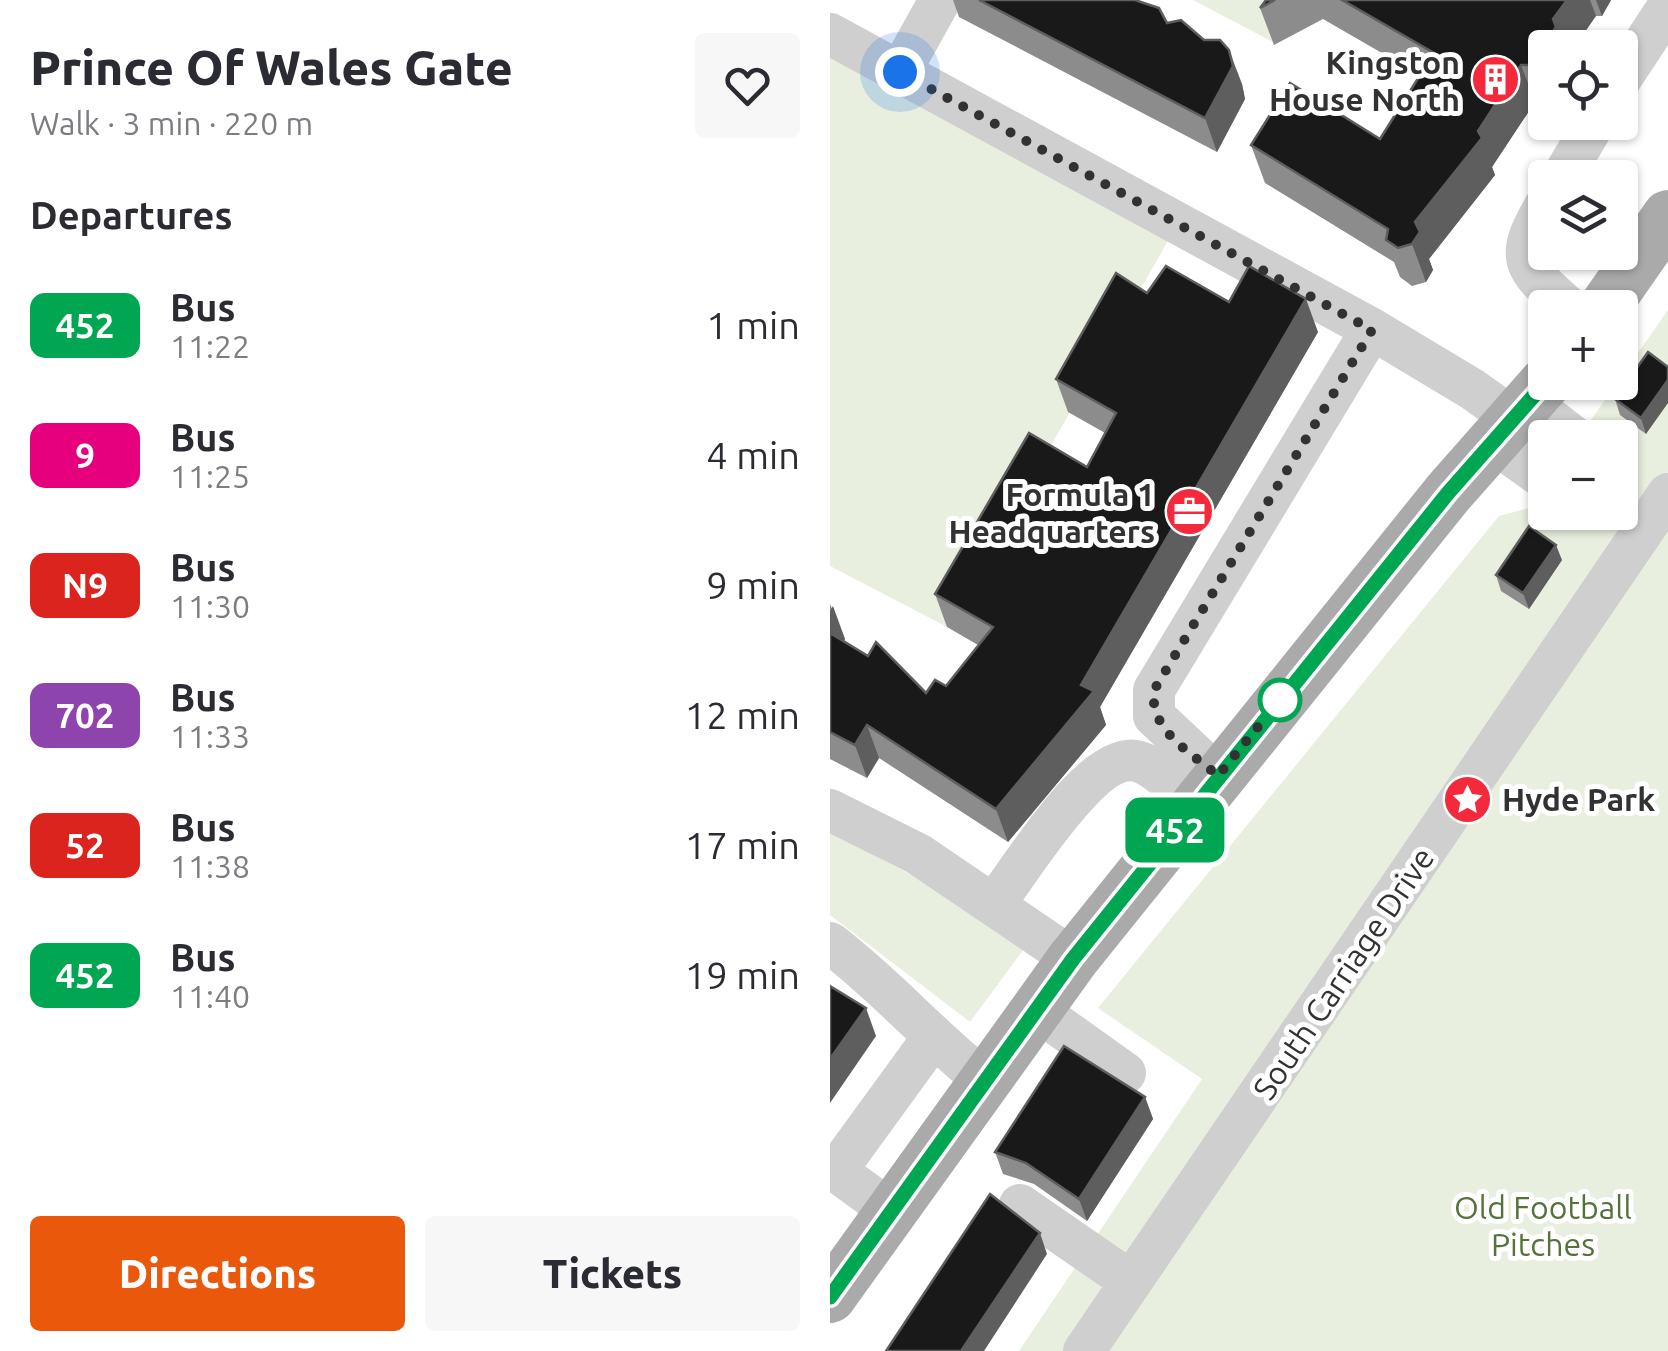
<!DOCTYPE html>
<html lang="en">
<head>
<meta charset="utf-8">
<style>
	body { margin:0; font-family:Ubuntu,sans-serif; background:#f7f7f7; color:#2b2b33; height:100vh; display:flex; flex-direction:column; font-size:38px; white-space:nowrap }
	* { box-sizing:border-box; margin:0 }
	p { font-size:32px; color:#7c7c81 }
	.icon { flex:none; width:55px; height:55px; fill:none; stroke:currentColor; stroke-width:2; stroke-linecap:round; stroke-linejoin:round }
	.map { position:relative; flex:1; overflow:hidden }
	.drawer { display:flex; flex-direction:column; background:#fff; width:830px }
	.drawer>* { flex:none }
	.badge { padding:0 20px; border-radius:15px; font-size:35px; line-height:65px }
	.controls { position:absolute; left:698px; top:30px; display:grid; gap:20px }
	.controls a { display:grid; place-items:center; width:110px; height:110px; border-radius:10px; background:#fff; box-shadow:0 2px 8px #0004; font-size:50px }
	.you { position:absolute; width:50px; height:50px; margin:-25px; border:8px solid #fff; border-radius:50%; background:#1a73e8; box-shadow:0 0 0 15px #1a73e833 }
	.map>.badge { position:absolute; translate:-50% -50%; box-shadow:0 0 0 5px #fff }
	h2 { padding:0 30px; font-size:38px; line-height:90px }
	.round { display:grid; place-items:center; flex:none; width:105px; height:105px; border-radius:10px; background:#f7f7f7 }
	.summary { display:flex; align-items:center; justify-content:space-between; height:170px; padding:0 30px }
	h1 { font-size:48px; font-weight:800; line-height:75px }
	.cta { display:flex; gap:20px; margin-top:auto; padding:20px 30px }
	.cta a { flex:1; height:115px; border-radius:10px; background:#ea580c; color:#fff; font-size:40px; font-weight:800; line-height:115px; text-align:center }
	.cta a+a { background:#f7f7f7; color:#2b2b33 }
	ul { padding:0; list-style:none }
	li { display:flex; align-items:center; gap:30px; height:130px; padding:0 30px }
	li div { flex:1 }
	li b { display:block; font-size:38px }
	li em { font-style:normal }
	li .badge { min-width:110px; font-weight:700; text-align:center }
	main { display:flex; flex:1; min-height:0 }
	.map>svg:first-child { display:block }
	.green { fill:#e8efdf }
	.lines { fill:none; stroke-linecap:round; stroke-linejoin:round }
	.minor { stroke:#cfcfcf; stroke-width:42 }
	.major { stroke:#aaa; stroke-width:52 }
	.wall { fill:#8c8c8c }
	.shaded-wall { fill:#5e5e5e }
	.building { fill:#191919; stroke:#5e5e5e; stroke-width:2.5 }
	.line-casing { stroke:#fff; stroke-width:22 }
	.line { stroke:#00a651; stroke-width:15 }
	.walk { stroke:#323232; stroke-width:10; stroke-dasharray:0 18 }
	.stop-dot { fill:#fff; stroke:#00a651; stroke-width:5 }
	.labels { text-anchor:middle; dominant-baseline:central; stroke-width:10; stroke-linejoin:round; paint-order:stroke }
	.poi-label { font-size:32px; font-weight:bold; fill:#323232; stroke:#fff; text-anchor:end }
	.street-label { font-size:32px; fill:#323232; stroke:#fff }
	.park-label { font-size:32px; fill:#55723a; stroke:#fff }
</style>
</head>
<body>
<main>
<section class="drawer">
<div class="summary"><div><h1>Prince Of Wales Gate</h1><p>Walk · 3 min · 220 m</p></div><a class="round"><svg class="icon" aria-label="heart" viewBox="0 0 24 24"><path d="M12 20l-8-8c-3-5 5-10 8-4 3-6 11-1 8 4z"/></svg></a></div>
<h2>Departures</h2>
<ul>
<li><span class="badge" style="background:#00a651;color:#fff">452</span><div><b>Bus</b><p>11:22</p></div><em>1 min</em></li>
<li><span class="badge" style="background:#e6007e;color:#fff">9</span><div><b>Bus</b><p>11:25</p></div><em>4 min</em></li>
<li><span class="badge" style="background:#dc241f;color:#fff">N9</span><div><b>Bus</b><p>11:30</p></div><em>9 min</em></li>
<li><span class="badge" style="background:#8e44ad;color:#fff">702</span><div><b>Bus</b><p>11:33</p></div><em>12 min</em></li>
<li><span class="badge" style="background:#dc241f;color:#fff">52</span><div><b>Bus</b><p>11:38</p></div><em>17 min</em></li>
<li><span class="badge" style="background:#00a651;color:#fff">452</span><div><b>Bus</b><p>11:40</p></div><em>19 min</em></li>
</ul>
<div class="cta"><a>Directions</a><a>Tickets</a></div>
</section>
<div class="map">
<svg width="838" height="1351" viewBox="0 0 838 1351">
	<rect width="100%" height="100%" fill="#fff"/>
	<!-- green -->
	<path class="green" d="M363,0H470L445,43Z
		M0,48L342,234L117,627L0,566Z
		M838,310V1351H189L372,1079L268,1008L669,516L699,508L715,485V512H790V438L749,437Z
		M0,832L202,938L140,1022L0,915Z"/>
	<g class="lines">
		<!-- minor -->
		<path class="minor" d="M0,34L542,329L642,389L684,419
			M70,72L110,0
			M790,80L838,7
			M732,178L765,122
			M715,206C683,260 694,268 739,308
			M699,402L745,438
			M663,442L715,479
			M388,776L324,716V690L542,329
			M0,810L88,854L243,959
			M165,903C191,870 264,746 310,762C330,769 349,791 366,804
			M0,943C55,985 100,1037 154,1080
			M205,1009L295,1073
			M190,1205L300,1281
			M61,1211L6,1171L102,1039
			M254,1351L838,494"/>
		<!-- major -->
		<path class="major" d="M774,308L838,216
			M0,1297L243,959L618,493L716,382"/>
	</g>
	<!-- wall -->
	<path class="wall" d="M123,0H305L337,23L412,84L415,99L387,152L129,17Z
		M436,0H781L772,16H766L715,48V99L713,102H705L662,167L665,175L599,259L603,270L596,282L582,286L570,277L564,262L435,183L421,145L550,139L590,75L493,19L444,45L430,8Z
		M317,293L399,302L488,332L270,707L276,725L178,842L49,758L37,778L0,759V604L15,639L14,641L96,693L116,686L148,645L117,627L105,594L257,467L275,433L238,412L226,379Z
		M838,367L816,434L790,415L785,399Z
		M732,560L699,609L671,591L666,575Z
		M315,1097L323,1119L257,1221L204,1184L173,1174L165,1152Z"/>
	<!-- shaded-wall -->
	<path class="shaded-wall" d="M737,0H760L766,16L744,48H715V99L713,102L699,65L723,19Z
		M766,0H781L772,16Z
		M399,50L412,84L415,99L387,152L375,118Z
		M691,65L705,102L662,167L665,175L599,259L603,270L596,282L582,244L585,222Z
		M476,299L488,332L270,707L276,725L178,842L166,809Z
		M838,380V403L816,434L811,418Z
		M726,545L732,560L699,609L693,593Z
		M3,606L15,639L2,661L0,654V611Z
		M37,725L49,758L37,778L25,745Z
		M36,1008L46,1036L0,1103V1059Z
		M315,1097L323,1119L257,1221L249,1199Z
		M210,1233L217,1254L154,1351H131Z"/>
	<!-- building -->
	<path class="building" d="M149,0H305L329,8L337,23L351,20L374,40H390L399,50L403,66L375,118Z
		M436,0H445L430,8Z
		M512,0H737L723,19L726,27L699,65H691L648,131L652,138L585,222L590,232L582,244L568,248L556,240L558,229L421,145L460,83L550,139L604,53Z
		M336,266L399,302L419,266L476,299L251,685L264,691L166,809L37,725L25,745L0,732V633L38,656L46,642L96,693L105,680L116,686L163,627L105,594L199,433L257,467L286,413L226,379L286,273L317,293Z
		M818,352L838,367V380L811,418L785,399Z
		M699,526L726,545L693,593L666,575Z
		M0,986L36,1008L0,1059Z
		M234,1046L315,1097L249,1199L196,1163L165,1152Z
		M160,1194L210,1233L131,1351H56Z"/>
	<g class="lines">
		<defs>
			<path id="line" d="M0,1297L243,959L618,493L716,382"/>
		</defs>
		<!-- line casing -->
		<use href="#line" class="line-casing"/>
		<!-- line -->
		<use href="#line" class="line"/>
		<!-- walk -->
		<path class="walk" d="M70,72L542,330L324,690C319,731 361,752 388,776L453,696L450,700"/>
	</g>
	<!-- icons -->
	<defs>
		<symbol id="building-disc" viewBox="-11 -11 22 22"><circle r="9.5" fill="#f4293b" stroke="#fff"/><path d="M-4-6H4V6H1V3H-1V6H-4ZM-2.5-4.3h1.7v1.8h-1.7ZM.8-4.3h1.7v1.8H.8ZM-2.5-1h1.7V.8h-1.7ZM.8-1h1.7V.8H.8Z" fill="#fff"/></symbol>
		<symbol id="office-disc" viewBox="-11 -11 22 22"><circle r="9.5" fill="#f4293b" stroke="#fff"/><path d="M-6-3h4V-5.5h4V-3h4V5H-6ZM-1-4.5V-3h2v-1.5ZM-6 0V1H6V0Z" fill="#fff"/></symbol>
		<symbol id="sight-disc" viewBox="-11 -11 22 22"><circle r="9.5" fill="#f4293b" stroke="#fff"/><path d="M0-6L1.8-2.2L6-1.7L2.9 1.2L3.7 5.4L0 3.3L-3.7 5.4L-2.9 1.2L-6-1.7L-1.8-2.2Z" fill="#fff"/></symbol>
	</defs>
	<g fill-rule="evenodd">
		<use href="#building-disc" x="638" y="52" width="55" height="55"/>
		<use href="#office-disc" x="332" y="484" width="55" height="55"/>
		<use href="#sight-disc" x="610" y="772" width="55" height="55"/>
	</g>
	<!-- markers -->
	<circle class="stop-dot" cx="450" cy="700" r="20"/>
	<g class="labels">
		<!-- poi labels -->
		<g class="poi-label">
			<text x="630" y="62">Kingston<tspan x="630" dy="37">House North</tspan></text>
			<text x="325" y="494">Formula 1<tspan x="325" dy="37">Headquarters</tspan></text>
			<text x="672" y="799" text-anchor="start">Hyde Park</text>
		</g>
		<!-- street labels -->
		<g class="street-label">
			<text transform="translate(513 973) rotate(-56)">South Carriage Drive</text>
		</g>
		<!-- park labels -->
		<g class="park-label">
			<text x="713" y="1207">Old Football<tspan x="713" dy="37">Pitches</tspan></text>
		</g>
	</g>
</svg>
<div class="controls">
<a><svg class="icon" aria-label="locate" viewBox="0 0 24 24"><circle cx="12" cy="12" r="6"/><path d="M12 2v4M12 18v4M2 12h4M18 12h4"/></svg></a>
<a><svg class="icon" aria-label="layers" viewBox="0 0 24 24"><path d="M12 4l9 5-9 5-9-5zM3 14l9 5 9-5"/></svg></a>
<a>+</a>
<a>−</a>
</div>
<div class="you" style="left:70px;top:72px"></div>
<b class="badge" style="left:345px;top:830px;background:#00a651;color:#fff">452</b>
</div>
</main>
</body>
</html>
